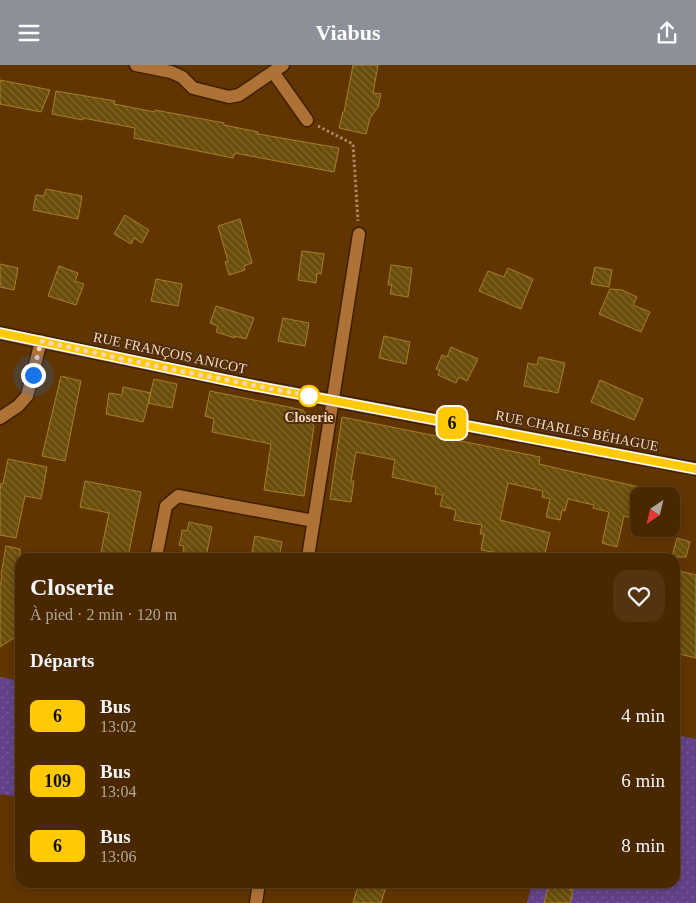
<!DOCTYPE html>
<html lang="fr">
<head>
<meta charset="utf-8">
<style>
	body { margin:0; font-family:"Times New Roman",serif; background:#53340f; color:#f1f3f6; height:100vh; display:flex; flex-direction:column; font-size:19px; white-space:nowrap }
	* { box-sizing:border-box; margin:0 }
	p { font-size:16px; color:#b1a699 }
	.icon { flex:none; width:28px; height:28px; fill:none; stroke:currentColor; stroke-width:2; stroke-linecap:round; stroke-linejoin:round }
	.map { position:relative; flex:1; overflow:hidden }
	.side { position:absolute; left:15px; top:488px; width:665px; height:335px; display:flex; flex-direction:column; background:#492800; border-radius:15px; box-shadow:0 2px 8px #0003,0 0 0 1px #614422 }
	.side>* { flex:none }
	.badge { padding:0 10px; border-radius:8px; font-size:18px; line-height:32px }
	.needle { width:32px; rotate:215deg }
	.controls { position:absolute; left:630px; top:422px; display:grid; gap:10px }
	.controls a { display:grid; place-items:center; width:50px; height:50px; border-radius:10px; background:#492800; box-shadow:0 2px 8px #0003,0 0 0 1px #614422; font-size:25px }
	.you { position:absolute; width:25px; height:25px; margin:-12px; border:4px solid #fff; border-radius:50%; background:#1a73e8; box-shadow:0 0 0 8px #1a73e833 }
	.map>.badge { position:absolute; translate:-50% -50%; box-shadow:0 0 0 2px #fff }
	h2 { padding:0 15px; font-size:19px; line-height:45px }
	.round { display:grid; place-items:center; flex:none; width:52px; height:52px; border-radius:15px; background:#53340f }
	.headline { display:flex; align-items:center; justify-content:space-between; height:85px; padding:0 15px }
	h1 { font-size:24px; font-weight:600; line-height:38px }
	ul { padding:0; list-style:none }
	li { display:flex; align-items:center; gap:15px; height:65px; padding:0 15px }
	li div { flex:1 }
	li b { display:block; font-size:19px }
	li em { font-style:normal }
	li .badge { min-width:55px; font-weight:700; text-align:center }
	header { display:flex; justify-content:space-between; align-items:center; height:65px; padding:0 15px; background:#8c9099; color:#fff; font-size:22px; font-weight:600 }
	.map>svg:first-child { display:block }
	.grass { fill:url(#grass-dots) }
	.building { fill:url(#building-back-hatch); stroke:#a67f2e }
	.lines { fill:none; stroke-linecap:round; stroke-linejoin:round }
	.minor-casing { stroke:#3d1f00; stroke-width:15 }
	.tertiary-casing { stroke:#3d1f00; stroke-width:15 }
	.path { stroke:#af885f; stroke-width:3; stroke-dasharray:2.5 2.5; stroke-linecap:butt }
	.minor { stroke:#af7236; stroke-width:12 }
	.tertiary { stroke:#af7236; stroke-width:12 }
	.line-casing { stroke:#fff; stroke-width:11 }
	.line { stroke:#ffc904; stroke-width:8 }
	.walk { stroke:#f9d7ba; stroke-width:5; stroke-dasharray:0 9 }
	.stop-dot { fill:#fff; stroke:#ffc904; stroke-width:2.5 }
	.labels { text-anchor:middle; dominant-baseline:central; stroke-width:4; stroke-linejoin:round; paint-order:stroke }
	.street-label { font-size:14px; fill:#f9d7ba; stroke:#4e2e0e }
	.stop-label { font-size:14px; font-weight:bold; fill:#f9d7ba; stroke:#4e2e0e }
</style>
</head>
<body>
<header><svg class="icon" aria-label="menu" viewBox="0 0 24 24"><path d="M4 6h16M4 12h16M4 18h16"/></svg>Viabus<svg class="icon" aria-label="share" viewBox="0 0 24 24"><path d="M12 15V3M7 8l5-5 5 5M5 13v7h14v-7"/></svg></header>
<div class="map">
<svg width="696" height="838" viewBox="0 0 696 838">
	<defs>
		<pattern id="grass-dots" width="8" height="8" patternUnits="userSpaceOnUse" patternTransform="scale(1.25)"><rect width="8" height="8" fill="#614288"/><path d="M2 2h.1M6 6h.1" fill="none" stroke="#785d97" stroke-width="1.8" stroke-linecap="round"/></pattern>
		<pattern id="building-back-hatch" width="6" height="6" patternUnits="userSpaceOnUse" patternTransform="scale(1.25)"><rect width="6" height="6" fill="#6a4d0a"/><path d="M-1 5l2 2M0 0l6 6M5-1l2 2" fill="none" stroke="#80662c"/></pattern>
	</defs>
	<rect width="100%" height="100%" fill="#613500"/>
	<!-- grass -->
	<path class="grass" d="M0,612L20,616V732L0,729Z
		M675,670L696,674V838H527L532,818H675Z"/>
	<!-- building -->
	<path class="building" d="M353,0H378L373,28L381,29L378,42L370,53L366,69L339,63L343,47H344Z
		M0,15L50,25L41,47L0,39Z
		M56,26L115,36L114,39L155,47V45L224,58V60L258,67V69L339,83L334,107L235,88L233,93L134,73L135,63L83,53V55L52,49Z
		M46,124L82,131L78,154L33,145L36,130L44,131Z
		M125,150L149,165L142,178L134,173L131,179L114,169Z
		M240,154L252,198L244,201L245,205L229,210L225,197L228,196L218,161Z
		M302,186L324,189L321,209L317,208L316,218L298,215Z
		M0,199L18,203L14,225L0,222Z
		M391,200L412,203L408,232L390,229L392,220H388Z
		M59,201L78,208L75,216L84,219L76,240L48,231Z
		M595,202L612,205L609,222L591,219Z
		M508,203L533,214L521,244L479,226L488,206L504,212Z
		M156,214L182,219L178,241L151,236Z
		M610,224L622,225L637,232L633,240L650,247L641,267L599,249Z
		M216,241L254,253L246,274L235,271V273L216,267L218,261L210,258Z
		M283,253L309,258L305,281L278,276Z
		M384,271L410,277L406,299L379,293Z
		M451,282L478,294L467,316L459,312L456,318L438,310L440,306L436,304L442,290L447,292Z
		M539,292L565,298L558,328L524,321L528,298L537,300Z
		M61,311L81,316L65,396L42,391Z
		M154,314L177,319L172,343L148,338Z
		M600,315L643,334L634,355L591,337Z
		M123,322L151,328L143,357L106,349L109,328L122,330Z
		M210,326L303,345L314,361L304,431L264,425L271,379L212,367L214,354L205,351Z
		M342,352L540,392L539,399L639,422V454L624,451L617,482L602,478L609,447L593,443L594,440L568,434L565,446L562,445L560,455L546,452L550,434L542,432L543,426L508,418L500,455L550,468L544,492H520L481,485L484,469H480L482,460L454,455L456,445L440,441L443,430L435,429L436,422L392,412L395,395L356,387L351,416H354L351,437L330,434Z
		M8,394L47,402L41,434L25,431L16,473L0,470V426L1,418L3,419Z
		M85,416L141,427L128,492H100L109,448L80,442Z
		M189,457L212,462L206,492H182L184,481L179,480L181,473L182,465L187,466Z
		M255,471L282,477L279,492H251Z
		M677,473L690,477L686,492H672Z
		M6,481L20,484V569L0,582V521L2,511L1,510Z
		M675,505L696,510V593L675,588Z
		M359,818H387L381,838H353Z
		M549,819L573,825L570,838H544Z"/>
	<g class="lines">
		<defs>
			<path id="minor" d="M136,0L171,7L182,12L193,23L229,32L239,30L283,0
				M273,7L307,55
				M0,353L18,341L27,331L41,276
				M156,492L166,441L178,431L314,456
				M308,492L359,169
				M256,838L259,818"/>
			<path id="tertiary" d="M0,268L250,320L696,404"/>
		</defs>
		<!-- minor casing -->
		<use href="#minor" class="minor-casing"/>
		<!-- tertiary casing -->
		<use href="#tertiary" class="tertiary-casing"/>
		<!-- path -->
		<path class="path" d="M318,61L353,79L358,156"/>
		<!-- minor -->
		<use href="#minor" class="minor"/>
		<!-- tertiary -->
		<use href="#tertiary" class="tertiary"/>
	</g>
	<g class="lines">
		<defs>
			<path id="line" d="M0,268L250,320L696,404"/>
		</defs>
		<!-- line casing -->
		<use href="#line" class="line-casing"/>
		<!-- line -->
		<use href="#line" class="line"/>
		<!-- walk -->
		<path class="walk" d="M33,310L41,276L165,303L314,332L309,331"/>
	</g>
	<!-- markers -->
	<circle class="stop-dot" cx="309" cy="331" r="10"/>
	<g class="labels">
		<!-- street labels -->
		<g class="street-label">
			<text transform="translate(170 288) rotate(12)">RUE FRANÇOIS ANICOT</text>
			<text transform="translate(577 366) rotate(11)">RUE CHARLES BÉHAGUE</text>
		</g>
		<!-- stop labels -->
		<g class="stop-label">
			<text x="309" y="352">Closerie</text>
		</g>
	</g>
</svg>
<div class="controls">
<a><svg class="needle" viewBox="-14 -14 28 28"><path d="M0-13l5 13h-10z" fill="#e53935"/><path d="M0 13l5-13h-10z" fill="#b1a699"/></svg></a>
</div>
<div class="you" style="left:33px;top:310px"></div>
<b class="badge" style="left:452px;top:358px;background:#ffc904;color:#111">6</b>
<section class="side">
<div class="headline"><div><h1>Closerie</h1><p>À pied · 2 min · 120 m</p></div><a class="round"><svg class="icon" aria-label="heart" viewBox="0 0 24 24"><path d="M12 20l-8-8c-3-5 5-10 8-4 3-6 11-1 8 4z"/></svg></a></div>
<h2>Départs</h2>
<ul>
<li><span class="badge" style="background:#ffc904;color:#111">6</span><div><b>Bus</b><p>13:02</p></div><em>4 min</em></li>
<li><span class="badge" style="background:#ffc904;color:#111">109</span><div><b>Bus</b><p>13:04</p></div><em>6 min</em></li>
<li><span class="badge" style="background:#ffc904;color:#111">6</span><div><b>Bus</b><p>13:06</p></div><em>8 min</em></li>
</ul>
</section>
</div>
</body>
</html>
